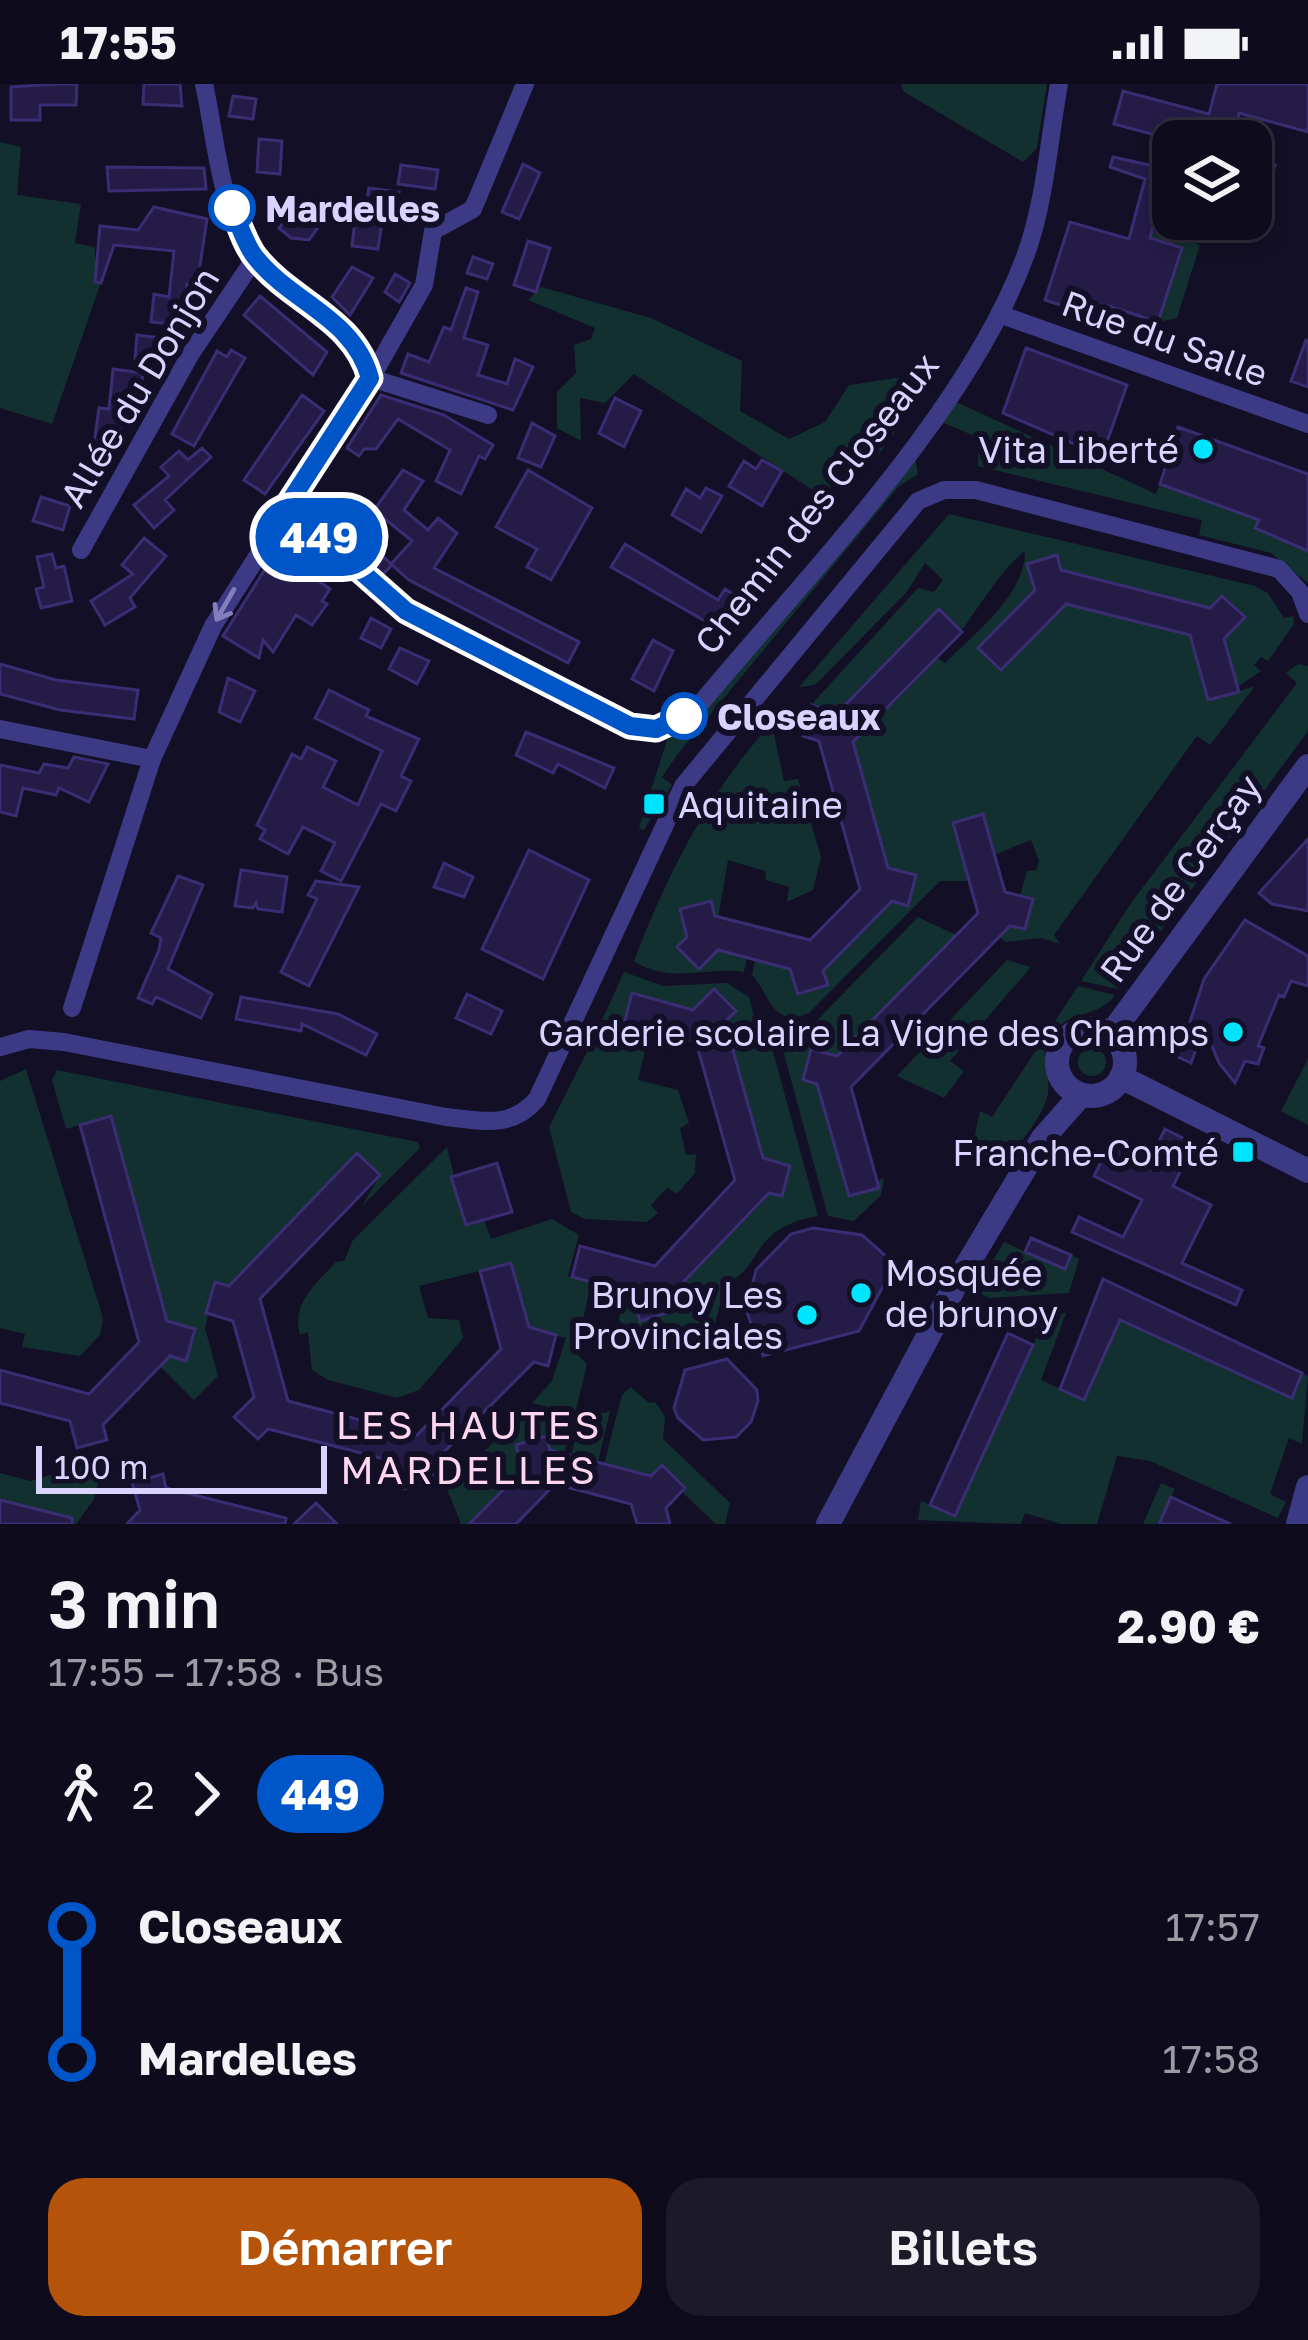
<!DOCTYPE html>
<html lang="fr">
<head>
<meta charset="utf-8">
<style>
	body { margin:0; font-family:"Golos Text",sans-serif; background:#1c1929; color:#f1f3f6; height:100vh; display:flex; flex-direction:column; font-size:45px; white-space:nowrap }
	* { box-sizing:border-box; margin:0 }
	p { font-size:39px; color:#9b9ba3 }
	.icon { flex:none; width:66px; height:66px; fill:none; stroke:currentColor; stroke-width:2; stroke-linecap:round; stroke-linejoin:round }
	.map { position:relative; height:1440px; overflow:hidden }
	.side { display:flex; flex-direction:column; background:#0e0b1c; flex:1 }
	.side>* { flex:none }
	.badge { padding:0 24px; border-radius:39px; font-size:42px; line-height:78px }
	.buttons { position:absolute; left:1152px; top:36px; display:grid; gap:24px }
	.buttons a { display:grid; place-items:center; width:120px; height:120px; border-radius:24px; background:#0e0b1c; box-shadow:0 6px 18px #0003,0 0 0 3px #2e2b3b; font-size:60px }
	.scale { position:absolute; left:36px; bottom:30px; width:291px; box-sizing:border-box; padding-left:12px; border:6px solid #d9d4ff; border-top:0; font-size:33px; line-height:42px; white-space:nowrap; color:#d9d4ff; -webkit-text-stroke:9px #130f26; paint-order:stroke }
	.map>.badge { position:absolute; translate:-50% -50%; box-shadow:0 0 0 6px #fff }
	.legs { display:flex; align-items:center; gap:18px; height:132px; padding:0 48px; font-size:39px }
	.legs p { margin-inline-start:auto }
	.headline { display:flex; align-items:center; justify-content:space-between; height:204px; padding:0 48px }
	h1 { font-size:66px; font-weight:600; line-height:90px }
	.button { display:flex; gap:24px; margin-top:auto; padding:24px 48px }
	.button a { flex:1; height:138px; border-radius:36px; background:#b45309; color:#fff; font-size:48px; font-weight:600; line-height:138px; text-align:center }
	.button a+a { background:#1c1929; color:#f1f3f6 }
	ul { padding:0 48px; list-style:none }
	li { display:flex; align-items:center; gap:42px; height:132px; font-size:45px }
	li i { display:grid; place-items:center; width:18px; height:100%; margin:0 15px; background:currentColor }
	li i::after { content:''; width:30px; height:30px; margin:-15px; border:9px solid; border-radius:50%; background:#0e0b1c }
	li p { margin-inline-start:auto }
	li:first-child i { background:linear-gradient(#0000 50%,currentColor 0) }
	li:last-child i { background:linear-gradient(currentColor 50%,#0000 0) }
	.status { display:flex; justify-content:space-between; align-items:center; height:84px; padding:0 60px; background:#0e0b1c; direction:ltr }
	.status svg { height:33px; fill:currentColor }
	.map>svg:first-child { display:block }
	.green { fill:#12302f }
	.building { fill:#241b47; stroke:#3b2d73; stroke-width:3 }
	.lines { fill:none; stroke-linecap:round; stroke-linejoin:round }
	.minor { stroke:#3d3a85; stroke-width:18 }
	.tertiary { stroke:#3d3a85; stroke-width:24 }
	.oneway { stroke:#837fbc }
	.line-1-casing { stroke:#fff; stroke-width:27 }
	.line-1 { stroke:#0055c8; stroke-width:18 }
	.stop-1-dot { fill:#fff; stroke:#0055c8; stroke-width:6 }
	.poi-dot { fill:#00e5ff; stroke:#130f26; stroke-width:4.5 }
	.labels { text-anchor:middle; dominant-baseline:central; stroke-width:12; stroke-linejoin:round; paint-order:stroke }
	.stop-label { font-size:36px; font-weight:bold; fill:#d9d4ff; stroke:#130f26; text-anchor:start }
	.street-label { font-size:36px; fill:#d9d4ff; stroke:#130f26 }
	.poi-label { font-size:36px; fill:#d9d4ff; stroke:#130f26; text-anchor:end }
	.neighbourhood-label { font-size:39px; letter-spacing:3px; fill:#ffd6f0; stroke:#130f26 }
</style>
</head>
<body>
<div class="status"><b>17:55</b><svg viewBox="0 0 49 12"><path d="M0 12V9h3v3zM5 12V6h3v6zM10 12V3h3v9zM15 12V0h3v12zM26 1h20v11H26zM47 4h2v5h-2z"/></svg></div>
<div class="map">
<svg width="1308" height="1440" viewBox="0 0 1308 1440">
	<rect width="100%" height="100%" fill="#130f26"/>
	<!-- green -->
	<path class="green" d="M901,0H1047L1037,64L1023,78L904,8Z
		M0,58L21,63L17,111L81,120L75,159L95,163V174L108,178L52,340L0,324Z
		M1133,142L1200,161L1177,234L1158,238L1181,164L1127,228L1118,257L1102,250Z
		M541,203L651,234L742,277L740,327L789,355L825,338L849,301L903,293L923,308L877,373L844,375L825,414L634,290L605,319L580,314L581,357L557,344V308L576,289L574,261L591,255L595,244L528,216Z
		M954,317L1156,410L1160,400L1259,436L1255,443L1308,467V499L1271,469L1199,451L1202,436L978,382L979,354L944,339L915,373L918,390L899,402L677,671L662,693L672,701L644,746L639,744L667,656Z
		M949,430L1255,502L1268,509L1284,534L1293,532L1294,540L1268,577L1261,573L1254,581L1261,587L1237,603L1223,552L1244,533L1222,512L1205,525L1062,489L1056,472L1028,480L1038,503L979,564L1000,586L1062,519L1194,552L1208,616L1255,602L1210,661L1197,652L1054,851L1060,860L1042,854L1005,858L999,852L1006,841L1025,845L1033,815L1020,812L1027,787L1036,786L1039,777L1031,756L994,771L969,797H940L809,929C772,945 770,910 752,891L755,876L794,885L798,910L827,901L822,884L889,816L907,821L889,787L852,656L936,573L945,579C974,550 1026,510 1025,467C998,487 969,541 944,570L961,547L939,525L835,630L811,621L918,504L934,508L943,496L925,479L906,509L815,601L799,603Z
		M1298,580L1308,582V647L1118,905L1081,897L1131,819L1297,599L1286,589Z
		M769,627L784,697L798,695L821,773L813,806L787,818L789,803L766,796L765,787L728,776L718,835L710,817L681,825L690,849L677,863L699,885L715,865L747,873L744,888C704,882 671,901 634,877C667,791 705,716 765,646L757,639Z
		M918,833L956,851L835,974L811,966L803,996L822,1001L849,1111L879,1104L877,1097L884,1094L881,1111L854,1137L828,1132L784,970Z
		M1007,876L1031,883L950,977L964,987L944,1014L897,992Z
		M624,888L663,902L727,899L749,913L757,943L767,946L818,1132C748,1144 765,1183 726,1199L712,1250L655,1265V1252L647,1244L630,1248L619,1236L624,1207L634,1209L640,1237L669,1228L666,1212L766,1108L782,1112L790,1083L764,1078L723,943L736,927L714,905L697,927L632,910L624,940L602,936Z
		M1078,902L1115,911C1099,934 1068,926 1052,950C1036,972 1053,991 1047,1014C1041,1034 1023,1054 1012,1071L992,1070L974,1054L980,1027L992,1033Z
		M600,942L646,963L638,996L678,1006L689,1039L680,1044L686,1071L696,1070L695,1089L677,1110L667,1104L651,1121L658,1129L647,1138L585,1135L571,1128L549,1043Z
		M1078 978a14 14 0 1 1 28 0a14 14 0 1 1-28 0Z
		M1308,975V1041L1281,1027Z
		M26,985L103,1234L100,1251L80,1272L22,1263L25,1250L0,1244V997Z
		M57,986L418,1058L420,1064L362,1122L380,1091L357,1070L235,1203L215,1199L205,1244L218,1292L194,1316L160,1282L194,1245L168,1240L111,1032L66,1045L52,996Z
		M447,1063L466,1141L484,1136L491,1155L552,1135L579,1151L568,1192L591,1198L576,1269L587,1280L575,1330L532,1319L552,1297L566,1254L530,1246L511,1179L419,1202L428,1234L459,1236L463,1254L419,1306L397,1314L328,1296L312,1286L308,1248L300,1251C291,1219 316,1200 336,1178L344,1177L353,1156Z
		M1004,1158L1064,1185L1071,1171L1079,1175L1069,1209L989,1214L975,1207Z
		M1066,1229L1041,1296L1083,1315L1120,1236L1291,1313L1302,1289L1308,1292L1302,1360L1289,1354L1270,1410L1286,1418L1278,1434L1150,1377L1117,1372L1097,1440H1061L1025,1429L1021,1440L918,1436L921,1417L955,1431L1038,1250L1024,1244L1021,1234Z
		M631,1303L649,1319L655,1318L665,1332L663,1355L730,1419L725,1440H716L681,1407L684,1403L662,1381L649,1394L604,1380L622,1311Z
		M524,1327L573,1338L564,1370L551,1369L546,1352L516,1361L525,1384L469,1440H461L447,1405Z
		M610,1327L598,1378L571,1372L580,1335Z
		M91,1379L101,1387L94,1415L76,1440H44L0,1416V1389L30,1397Z
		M1161,1399L1175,1405L1161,1436L1167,1440H1143Z"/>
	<!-- building -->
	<path class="building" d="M58,0H77L76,21H40V36H11V3Z
		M144,0H180L182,22L143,20Z
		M1217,0H1308V48L1239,29L1232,57H1178L1114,40L1123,7L1209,30Z
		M233,12L256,15L253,35L229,32Z
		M259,55L282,57L280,90L257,88Z
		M1113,73L1167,85L1150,154L1182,164L1158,238L1102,220L1100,234L1045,216L1070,138L1129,155L1145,95L1110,83Z
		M1251,75L1275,81L1266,114L1251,110Z
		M523,80L540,89L519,135L502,128Z
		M401,81L438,86L435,105L398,100Z
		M107,83L204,84L206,105L109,107Z
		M369,104L399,108L395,133L383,131L378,165L352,162L356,127L365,129Z
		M154,123L207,135L197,201L187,200L181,241L151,238L154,210L169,213L174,167L114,161L101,199L95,198L100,142L138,146Z
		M293,127L317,145L309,156L291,154L279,144Z
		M528,157L550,164L536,208L514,201Z
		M473,173L493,180L487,195L467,189Z
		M352,183L373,194L350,231L332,213Z
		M395,190L410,199L399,218L385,208Z
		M466,204L478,208L464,254L488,261L478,291L507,300L515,275L533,283L513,326L401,289L408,270L429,278L444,243L451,246Z
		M260,212L327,268L313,291L244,231Z
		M137,251L162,254L160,278L135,275Z
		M1306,256L1308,257V303L1291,297Z
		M1026,264L1127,301L1102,372L1003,329Z
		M231,266L245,274L194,362L172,350L217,267L227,273Z
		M113,285L143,289L140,315L126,313L120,351L109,350L101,378L109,380L92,412L69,406L75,387L82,389L94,360L99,324L109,325Z
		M302,311L324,327L265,410L244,396Z
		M381,311L444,331L493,361L485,375L479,372L461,410L436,397L450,366L398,335L376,365H364L359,372L347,364Z
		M615,314L641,327L624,363L599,349Z
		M532,339L555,352L541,383L518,374Z
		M1178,343L1308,390V467L1255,444L1259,436L1160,400Z
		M202,364L211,373L165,416L174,426L154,444L134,421L169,392L161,383L179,367L188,376Z
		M762,376L782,387L762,422L729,402L744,377L756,385Z
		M403,386L423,397L404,426L428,446L438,434L457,449L434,484L579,558L568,579L409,496L391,480L412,457L374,426Z
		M528,386L592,424L551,496L527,483L537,465L496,443Z
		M706,404L722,412L701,448L672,431L686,405L700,414Z
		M41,413L70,422L63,446L33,437Z
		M291,444L327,478L314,494L330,505L322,517L327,520L312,541L296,531L273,568L263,556L259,574L223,552Z
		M359,449L392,481L381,492L347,460Z
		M144,454L166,472L130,514L135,523L105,541L91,517L133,490L122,481Z
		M625,460L718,516L725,505L743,516L724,548L611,483Z
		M52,470L56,484L64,482L72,517L41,524L36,505L44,503L37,473Z
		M1057,471L1061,486L1210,524L1222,512L1245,533L1224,555L1239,608L1208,616L1190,551L1066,520L1001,586L978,564L1035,506L1027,480Z
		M939,525L962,548L853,658L888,784L916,791L908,822L892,817L823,887L828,901L798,910L790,885L718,866L699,885L677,863L687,853L680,825L711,817L715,832L810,856L860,805L819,657L803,652L811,621L837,629Z
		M371,534L391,545L381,564L361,554Z
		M653,556L673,567L654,607L632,595Z
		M400,564L429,577L417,600L389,585Z
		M0,580L56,596L138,606L134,635L60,626L0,610Z
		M228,594L255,607L240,638L219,628Z
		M329,606L369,626L366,632L419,655L401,692L411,697L396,727L381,720L341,797L321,787L335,759L303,743L288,770L260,755L265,746L257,741L292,670L301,675L307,663L336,677L323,703L358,721L382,667L315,634Z
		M526,648L614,684L605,704L558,680L553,689L516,671Z
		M74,673L108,680L89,718L59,704L56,711L23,704L16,732L0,728V681L39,689L44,680L68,684Z
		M983,730L1005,808L1033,815L1025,845L1010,842L851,1003L879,1104L849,1112L817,1000L803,996L811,965L837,972L978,829L953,739Z
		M1308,755V827L1272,820L1259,809Z
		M529,766L589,796L543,895L482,865Z
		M444,779L473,793L464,813L434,803Z
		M241,786L287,793L282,828L258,825L256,819L253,824L235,822Z
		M178,792L203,801L168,885L212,910L201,934L156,913L152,920L138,914L159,866L161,854L151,849Z
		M316,797L359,803L309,902L281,888L317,815L308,811Z
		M1245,836L1308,872V902L1291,897L1284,913L1279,911L1258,962L1264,964L1258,980L1245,977L1235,999L1219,979L1204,943L1191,979L1156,963L1185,953L1204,895Z
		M714,905L736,927L725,938L763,1074L790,1082L782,1112L769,1109L667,1215L670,1228L640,1237L632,1209L572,1193L580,1162L655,1182L735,1096L696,958L624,940L632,909L693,926Z
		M467,910L502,927L491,950L456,934Z
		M241,913L338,930L377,950L366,971L302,940L301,947L236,935Z
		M111,1032L167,1237L195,1245L186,1277L170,1272L103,1341L107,1356L77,1364L70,1337L0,1319V1286L89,1310L139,1258L80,1041Z
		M1165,1045L1194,1060L1173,1102L1211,1121L1182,1179L1242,1206L1236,1221L1072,1148L1079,1133L1123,1153L1142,1116L1094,1092L1113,1054L1151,1073Z
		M357,1069L380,1091L260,1215L288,1317L417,1351L501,1265L480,1187L511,1179L529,1243L556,1251L548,1282L534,1278L431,1381L435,1396L404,1405L396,1378L268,1345L258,1355L234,1333L254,1313L233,1237L206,1229L215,1198L229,1202Z
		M497,1079L512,1128L466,1141L451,1093Z
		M813,1144L862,1151L895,1180L859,1247L763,1272L746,1226L756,1186L791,1150Z
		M1031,1154L1071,1171L1065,1185L1025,1168Z
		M1103,1195L1302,1289L1292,1314L1120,1236L1084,1316L1060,1305Z
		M1008,1249L1033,1261L955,1432L930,1421Z
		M727,1275L757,1306L758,1317L751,1338L736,1353L703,1356L678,1334L674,1324L685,1286Z
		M546,1352L550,1366L651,1392L662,1381L685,1404L666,1424L670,1440H637L631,1420L555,1400L516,1440H469L523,1386L516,1361Z
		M163,1390L166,1404L286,1434L285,1440H127L140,1426L132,1399Z
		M1171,1413L1199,1426L1231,1440H1159Z
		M0,1416L72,1434V1440H0Z
		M316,1419L337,1440H294Z"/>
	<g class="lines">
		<!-- minor -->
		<path class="minor" d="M999,230L1308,340
			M488,331L371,294L424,201L433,147L473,125L525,0
			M288,422L369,500L406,527L630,642H669L701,619C808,490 969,327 1026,170C1045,117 1049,56 1059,0
			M81,466L190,271L255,174
			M0,645L152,675
			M72,924L152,675L213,542L371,294C355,237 296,217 258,176C220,135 216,53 204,0
			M0,963L29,955L64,958L446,1033C483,1037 511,1045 537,1015L683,702L918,417L944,406H976L1279,485L1300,508L1308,530"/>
		<!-- tertiary -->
		<path class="tertiary" d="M1057 978a34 34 0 1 1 68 0a34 34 0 1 1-68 0Z
			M1111,950L1308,682
			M1121,993L1308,1087
			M828,1440L957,1198L1043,1054L1081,1011
			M1298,1440L1308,1403"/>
	</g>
	<!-- one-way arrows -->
	<defs><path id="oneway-shaft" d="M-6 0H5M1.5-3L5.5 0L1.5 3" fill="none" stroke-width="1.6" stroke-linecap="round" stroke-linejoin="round" transform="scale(3)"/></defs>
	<use class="oneway" href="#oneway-shaft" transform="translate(225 521) rotate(120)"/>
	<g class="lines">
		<defs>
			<path id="line-1" d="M232,124C239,139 245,161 256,174C292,219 354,234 370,294L287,422L406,527L630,642L656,645L684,632"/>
		</defs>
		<!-- line-1 casing -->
		<use href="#line-1" class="line-1-casing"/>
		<!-- line-1 -->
		<use href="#line-1" class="line-1"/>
	</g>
	<!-- markers -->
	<g class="stop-1-dot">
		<circle cx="232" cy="124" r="21"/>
		<circle cx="684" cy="632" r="21"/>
	</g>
	<g class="poi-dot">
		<circle cx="1203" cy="365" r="12"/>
		<rect x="642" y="708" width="24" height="24" rx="6"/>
		<circle cx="1233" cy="948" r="12"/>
		<rect x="1231" y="1056" width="24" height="24" rx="6"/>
		<circle cx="861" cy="1209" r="12"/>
		<circle cx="807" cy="1231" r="12"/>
	</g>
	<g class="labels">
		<!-- stop labels -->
		<g class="stop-label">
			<text x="265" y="124">Mardelles</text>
			<text x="717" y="632">Closeaux</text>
		</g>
		<!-- street labels -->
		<g class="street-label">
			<text transform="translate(1165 254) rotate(20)">Rue du Salle</text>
			<text transform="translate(139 303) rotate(-59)">Allée du Donjon</text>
			<text transform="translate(816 419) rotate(-52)">Chemin des Closeaux</text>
			<text transform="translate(1180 794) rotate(-54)">Rue de Cerçay</text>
		</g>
		<!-- poi labels -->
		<g class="poi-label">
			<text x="1179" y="365">Vita Liberté</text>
			<text x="678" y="720" text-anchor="start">Aquitaine</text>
			<text x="1209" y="948">Garderie scolaire La Vigne des Champs</text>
			<text x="1219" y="1068">Franche-Comté</text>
			<text x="885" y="1188" text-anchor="start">Mosquée<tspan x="885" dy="41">de brunoy</tspan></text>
			<text x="783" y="1210">Brunoy Les<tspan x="783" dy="41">Provinciales</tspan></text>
		</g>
		<!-- neighbourhood labels -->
		<g class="neighbourhood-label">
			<text x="469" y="1340">LES HAUTES<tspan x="469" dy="45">MARDELLES</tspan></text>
		</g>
	</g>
</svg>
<div class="buttons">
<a><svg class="icon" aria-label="layers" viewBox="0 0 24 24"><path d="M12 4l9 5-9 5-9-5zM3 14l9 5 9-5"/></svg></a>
</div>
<div class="scale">100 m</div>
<b class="badge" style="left:319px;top:453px;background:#0055c8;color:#fff">449</b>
</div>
<section class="side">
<div class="headline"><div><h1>3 min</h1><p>17:55 – 17:58 · Bus</p></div><b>2.90 €</b></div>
<div class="legs"><svg class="icon" aria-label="walk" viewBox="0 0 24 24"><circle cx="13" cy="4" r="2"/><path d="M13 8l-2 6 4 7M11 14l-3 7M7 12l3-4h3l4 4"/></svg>2<svg class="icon" aria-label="forward" viewBox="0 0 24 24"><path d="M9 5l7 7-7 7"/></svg><b class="badge" style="background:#0055c8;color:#fff">449</b></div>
<ul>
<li><i style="color:#0055c8"></i><b>Closeaux</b><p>17:57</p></li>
<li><i style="color:#0055c8"></i><b>Mardelles</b><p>17:58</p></li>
</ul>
<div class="button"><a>Démarrer</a><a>Billets</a></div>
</section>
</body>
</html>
